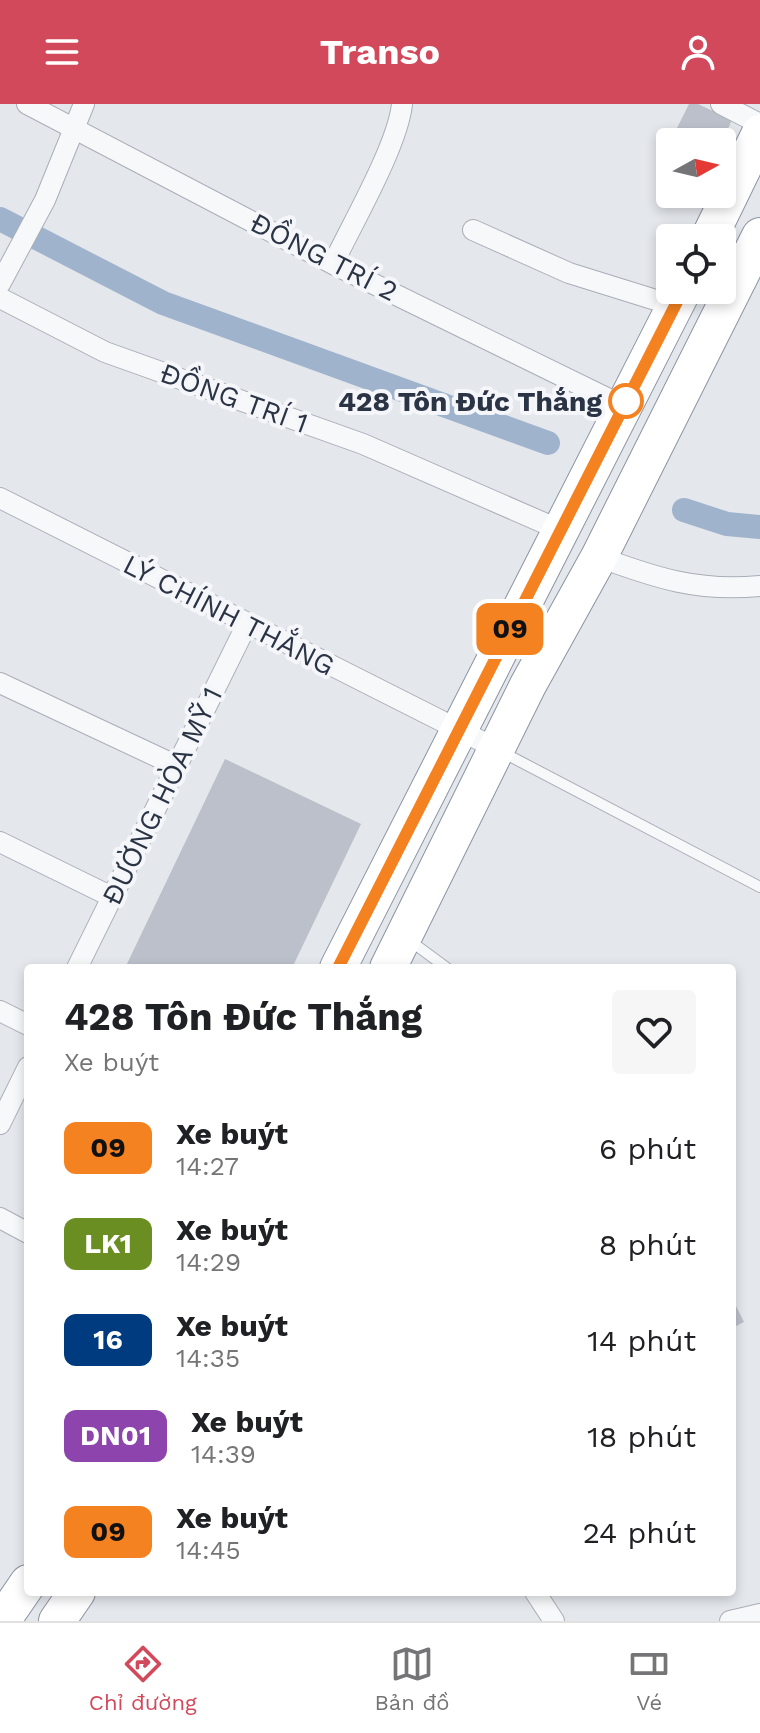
<!DOCTYPE html>
<html lang="vi">
<head>
<meta charset="utf-8">
<style>
	body { margin:0; font-family:"Work Sans",sans-serif; background:#f6f6f6; color:#202124; height:100vh; display:flex; flex-direction:column; font-size:30px; white-space:nowrap }
	* { box-sizing:border-box; margin:0 }
	p { font-size:26px; color:#757577 }
	.icon { flex:none; width:44px; height:44px; fill:none; stroke:currentColor; stroke-width:2; stroke-linecap:round; stroke-linejoin:round }
	.map { position:relative; flex:1; overflow:hidden }
	.details { position:absolute; left:24px; top:860px; width:712px; height:632px; display:flex; flex-direction:column; background:#fff; border-radius:8px; box-shadow:0 4px 12px #0003 }
	.details>* { flex:none }
	.badge { padding:0 16px; border-radius:12px; font-size:28px; line-height:52px }
	.needle { width:52px; rotate:82deg }
	.tools { position:absolute; left:656px; top:24px; display:grid; gap:16px }
	.tools a { display:grid; place-items:center; width:80px; height:80px; border-radius:8px; background:#fff; box-shadow:0 4px 12px #0003; font-size:40px }
	.map>.badge { position:absolute; translate:-50% -50%; box-shadow:0 0 0 4px #fff }
	.round { display:grid; place-items:center; flex:none; width:84px; height:84px; border-radius:8px; background:#f6f6f6 }
	.summary { display:flex; align-items:center; justify-content:space-between; height:136px; padding:0 40px }
	h1 { font-size:38px; font-weight:700; line-height:60px }
	ul { padding:0; list-style:none }
	li { display:flex; align-items:center; gap:24px; height:96px; padding:0 40px }
	li div { flex:1 }
	li b { display:block; font-size:30px }
	li em { font-style:normal }
	li .badge { min-width:88px; font-weight:700; text-align:center }
	header { display:flex; justify-content:space-between; align-items:center; height:104px; padding:0 40px; background:#d1495b; color:#fff; font-size:36px; font-weight:700 }
	.tab-bar { display:flex; justify-content:space-around; align-items:center; height:112px; border-top:2px solid #e0e0e0; background:#fff; font-size:22px; color:#757577 }
	.tab-bar a { display:grid; justify-items:center; gap:4px }
	.tab-bar .active { color:#d1495b }
	.map>svg:first-child { display:block }
	.lines { fill:none; stroke-linecap:round; stroke-linejoin:round }
	.canal { stroke:#9fb4cc; stroke-width:24 }
	.building { fill:#bbc0ca }
	.lane-casing { stroke:#a9aeb7; stroke-width:12 }
	.street-casing { stroke:#a9aeb7; stroke-width:22 }
	.highway-casing { stroke:#8b94a3; stroke-width:38 }
	.lane { stroke:#f7f8fa; stroke-width:10 }
	.street { stroke:#f7f8fa; stroke-width:20 }
	.highway { stroke:#fff; stroke-width:36 }
	.line-casing { stroke:#fff; stroke-width:18 }
	.line { stroke:#f58220; stroke-width:12 }
	.stop-dot { fill:#fff; stroke:#f58220; stroke-width:4 }
	.labels { text-anchor:middle; dominant-baseline:central; stroke-width:8; stroke-linejoin:round; paint-order:stroke }
	.street-label { font-size:28px; fill:#2b3445; stroke:#f4f6f9 }
	.stop-label { font-size:28px; font-weight:bold; fill:#2b3445; stroke:#f4f6f9; text-anchor:end }
</style>
</head>
<body>
<header><svg class="icon" aria-label="menu" viewBox="0 0 24 24"><path d="M4 6h16M4 12h16M4 18h16"/></svg>Transo<svg class="icon" aria-label="person" viewBox="0 0 24 24"><circle cx="12" cy="8" r="4"/><path d="M4 21q1-7 8-7t8 7"/></svg></header>
<div class="map">
<svg width="760" height="1517" viewBox="0 0 760 1517">
	<rect width="100%" height="100%" fill="#e4e7ec"/>
	<g class="lines">
		<!-- canal -->
		<path class="canal" d="M0,115L163,199L548,339
			M684,406L727,420L760,423"/>
	</g>
	<!-- building -->
	<path class="building" d="M689,0H698L732,16L722,38H680L672,34Z
		M225,655L361,720L292,864H125Z
		M732,1194L744,1218L732,1224Z"/>
	<g class="lines">
		<defs>
			<path id="lane" d="M502,648L760,783
				M409,836L447,864"/>
			<path id="street" d="M27,0L333,160L623,302
				M721,0L760,20
				M473,126L569,169L675,202
				M333,160C352,120 398,41 402,0
				M0,180L45,96L84,0
				M0,194L105,248L363,340L560,426
				M0,394L497,645
				M599,453C656,474 698,488 760,482
				M0,579L177,662
				M0,738L112,793
				M77,864L247,520
				M0,907L28,921
				M0,1020L28,963
				M0,1114L28,1129
				M535,1488L554,1517
				M730,1517L760,1510"/>
			<path id="highway" d="M709,134L760,29
				M338,864L683,186
				M388,864L528,581L599,453L760,132
				M2,1517L28,1479
				M57,1517L77,1488"/>
		</defs>
		<!-- lane casing -->
		<use href="#lane" class="lane-casing"/>
		<!-- street casing -->
		<use href="#street" class="street-casing"/>
		<!-- highway casing -->
		<use href="#highway" class="highway-casing"/>
		<!-- lane -->
		<use href="#lane" class="lane"/>
		<!-- street -->
		<use href="#street" class="street"/>
		<!-- highway -->
		<use href="#highway" class="highway"/>
	</g>
	<g class="lines">
		<defs>
			<path id="line" d="M338,864L683,186"/>
		</defs>
		<!-- line casing -->
		<use href="#line" class="line-casing"/>
		<!-- line -->
		<use href="#line" class="line"/>
	</g>
	<!-- markers -->
	<circle class="stop-dot" cx="626" cy="297" r="16"/>
	<g class="labels">
		<!-- street labels -->
		<g class="street-label">
			<text transform="translate(324 153) rotate(27)">ĐỒNG TRÍ 2</text>
			<text transform="translate(234 294) rotate(20)">ĐỒNG TRÍ 1</text>
			<text transform="translate(229 511) rotate(27)">LÝ CHÍNH THẮNG</text>
			<text transform="translate(162 692) rotate(-64)">ĐƯỜNG HÒA MỸ 1</text>
		</g>
		<!-- stop labels -->
		<g class="stop-label">
			<text x="602" y="297">428 Tôn Đức Thắng</text>
		</g>
	</g>
</svg>
<div class="tools">
<a><svg class="needle" viewBox="-14 -14 28 28"><path d="M0-13l5 13h-10z" fill="#e53935"/><path d="M0 13l5-13h-10z" fill="#757577"/></svg></a>
<a><svg class="icon" aria-label="locate" viewBox="0 0 24 24"><circle cx="12" cy="12" r="6"/><path d="M12 2v4M12 18v4M2 12h4M18 12h4"/></svg></a>
</div>
<b class="badge" style="left:510px;top:525px;background:#f58220;color:#111">09</b>
<section class="details">
<div class="summary"><div><h1>428 Tôn Đức Thắng</h1><p>Xe buýt</p></div><a class="round"><svg class="icon" aria-label="heart" viewBox="0 0 24 24"><path d="M12 20l-8-8c-3-5 5-10 8-4 3-6 11-1 8 4z"/></svg></a></div>
<ul>
<li><span class="badge" style="background:#f58220;color:#111">09</span><div><b>Xe buýt</b><p>14:27</p></div><em>6 phút</em></li>
<li><span class="badge" style="background:#6b8e23;color:#fff">LK1</span><div><b>Xe buýt</b><p>14:29</p></div><em>8 phút</em></li>
<li><span class="badge" style="background:#003b80;color:#fff">16</span><div><b>Xe buýt</b><p>14:35</p></div><em>14 phút</em></li>
<li><span class="badge" style="background:#8e44ad;color:#fff">DN01</span><div><b>Xe buýt</b><p>14:39</p></div><em>18 phút</em></li>
<li><span class="badge" style="background:#f58220;color:#111">09</span><div><b>Xe buýt</b><p>14:45</p></div><em>24 phút</em></li>
</ul>
</section>
</div>
<nav class="tab-bar">
<a class="active"><svg class="icon" aria-label="directions" viewBox="0 0 24 24"><path d="M12 3l9 9-9 9-9-9zM9 14v-3h6M13 9l2 2-2 2"/></svg>Chỉ đường</a>
<a><svg class="icon" aria-label="map" viewBox="0 0 24 24"><path d="M3 6l6-2 6 2 6-2v14l-6 2-6-2-6 2zM9 4v14M15 6v14"/></svg>Bản đồ</a>
<a><svg class="icon" aria-label="tickets" viewBox="0 0 24 24"><path d="M3 7h18v10H3zM15 7v10"/></svg>Vé</a>
</nav>
</body>
</html>
